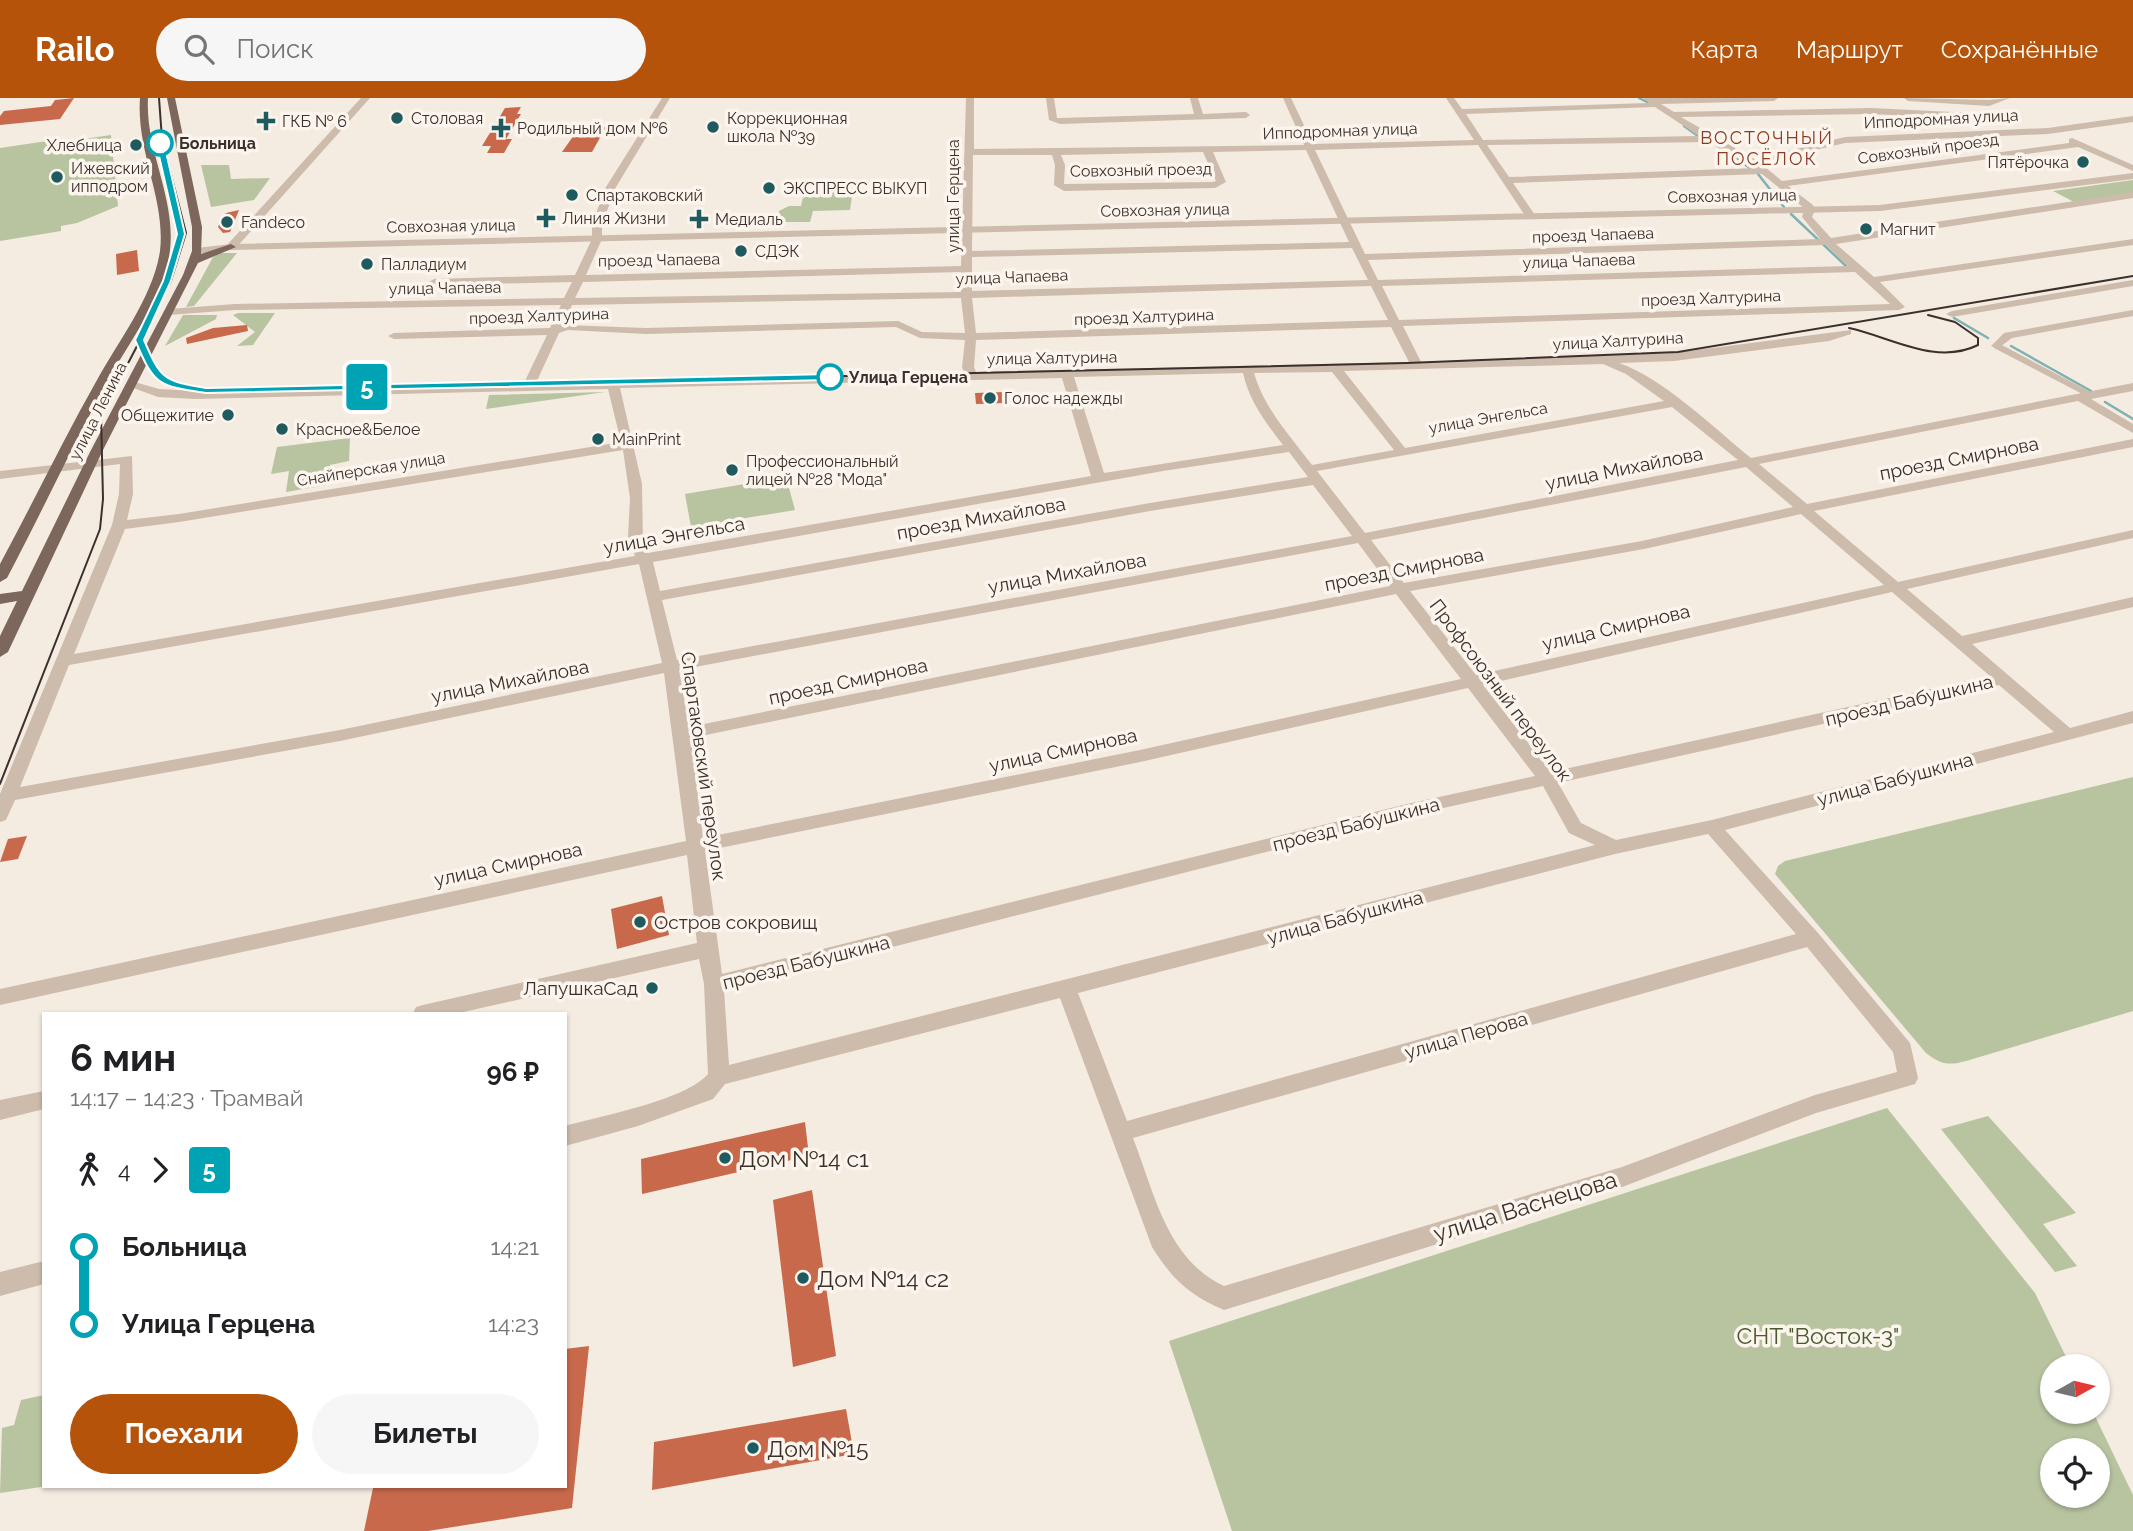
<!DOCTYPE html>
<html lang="ru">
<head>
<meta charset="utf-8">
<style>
	body { margin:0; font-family:Raleway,sans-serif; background:#f6f6f6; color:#202124; height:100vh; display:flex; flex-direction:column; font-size:26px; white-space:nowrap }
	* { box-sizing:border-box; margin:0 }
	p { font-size:23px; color:#757577 }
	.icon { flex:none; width:38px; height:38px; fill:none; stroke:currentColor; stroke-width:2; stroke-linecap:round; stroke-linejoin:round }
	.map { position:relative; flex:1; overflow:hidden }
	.panel { position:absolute; left:42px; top:914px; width:525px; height:476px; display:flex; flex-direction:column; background:#fff; border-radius:0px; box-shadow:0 2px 5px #0004 }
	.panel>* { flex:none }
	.badge { padding:0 14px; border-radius:5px; font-size:24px; line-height:46px }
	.needle { width:46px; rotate:82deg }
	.tools { position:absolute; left:2040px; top:1256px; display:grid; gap:14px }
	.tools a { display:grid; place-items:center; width:70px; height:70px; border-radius:50%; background:#fff; box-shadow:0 2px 5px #0004; font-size:35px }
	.map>.badge { position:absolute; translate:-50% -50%; box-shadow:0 0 0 4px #fff }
	.legs { display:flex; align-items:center; gap:10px; height:77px; padding:0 28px; font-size:23px }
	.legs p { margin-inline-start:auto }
	.head { display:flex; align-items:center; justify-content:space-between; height:119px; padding:0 28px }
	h1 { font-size:38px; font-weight:700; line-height:52px }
	.button { display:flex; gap:14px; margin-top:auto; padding:14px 28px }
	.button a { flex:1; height:80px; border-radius:42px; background:#b45309; color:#fff; font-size:28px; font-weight:700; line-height:80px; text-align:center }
	.button a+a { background:#f6f6f6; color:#202124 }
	ul { padding:0 28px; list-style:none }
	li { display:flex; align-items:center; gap:24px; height:77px; font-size:26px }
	li i { display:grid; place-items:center; width:10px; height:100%; margin:0 9px; background:currentColor }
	li i::after { content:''; width:18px; height:18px; margin:-9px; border:5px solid; border-radius:50%; background:#fff }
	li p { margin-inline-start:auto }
	li:first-child i { background:linear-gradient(#0000 50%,currentColor 0) }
	li:last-child i { background:linear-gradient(currentColor 50%,#0000 0) }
	header { display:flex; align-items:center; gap:42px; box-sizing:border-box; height:98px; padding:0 35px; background:#b45309; color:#fff }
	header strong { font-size:33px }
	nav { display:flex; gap:38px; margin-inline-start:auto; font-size:24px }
	.search { width:490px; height:63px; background:#f6f6f6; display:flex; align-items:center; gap:18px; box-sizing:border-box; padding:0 24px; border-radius:38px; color:#757577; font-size:26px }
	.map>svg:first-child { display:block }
	.green { fill:#b8c4a0; fill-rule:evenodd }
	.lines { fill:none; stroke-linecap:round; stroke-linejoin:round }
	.stream { stroke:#7fb0b2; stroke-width:2.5 }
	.building { fill:#c8694b }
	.pedestrian { fill:#cdbbac; fill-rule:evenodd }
	.minor { fill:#cdbbac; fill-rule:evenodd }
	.tertiary { fill:#cdbbac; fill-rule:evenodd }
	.primary { fill:#7d675c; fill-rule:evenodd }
	.tram { stroke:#3b302b; stroke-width:2 }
	.line-1 { fill:#00a3b4; stroke:#fff; stroke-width:2 }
	.poi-dot { fill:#1f5a5e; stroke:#fbf5ee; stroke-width:2.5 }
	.stop-1-dot { fill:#fff; stroke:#00a3b4; stroke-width:3.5 }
	.labels { text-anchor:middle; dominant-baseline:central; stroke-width:7; stroke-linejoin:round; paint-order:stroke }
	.far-poi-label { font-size:16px; fill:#3b302b; stroke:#fbf5ee; text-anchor:start }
	.far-street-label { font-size:16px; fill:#3b302b; stroke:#fbf5ee }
	.far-stop-label { font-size:16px; font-weight:bold; fill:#3b302b; stroke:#fbf5ee; text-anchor:start }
	.far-neighbourhood-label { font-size:18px; letter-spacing:2px; fill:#8c3b22; stroke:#fbf5ee }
	.street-label { font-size:19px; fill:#3b302b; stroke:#fbf5ee }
	.poi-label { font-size:19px; fill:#3b302b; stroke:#fbf5ee; text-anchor:start }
	.near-poi-label { font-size:23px; fill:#3b302b; stroke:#fbf5ee; text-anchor:start }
	.near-street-label { font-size:23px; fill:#3b302b; stroke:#fbf5ee }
	.near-park-label { font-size:23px; fill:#4a5a2e; stroke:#fbf5ee }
</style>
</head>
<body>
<header>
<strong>Railo</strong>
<div class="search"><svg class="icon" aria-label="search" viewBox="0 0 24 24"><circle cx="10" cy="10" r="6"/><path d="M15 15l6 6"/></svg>Поиск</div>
<nav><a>Карта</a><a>Маршрут</a><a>Сохранённые</a></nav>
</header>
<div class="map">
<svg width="2133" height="1433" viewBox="0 0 2133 1433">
	<rect width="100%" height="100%" fill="#f4ebe1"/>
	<!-- green -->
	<path class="green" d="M111,37L118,108L77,125L61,128V133L0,143V50L54,42L55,45Z
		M201,67H229L231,81L270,80L254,102L211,109Z
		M2133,82V95L2074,104L2053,93Z
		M853,92L850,112L813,113L810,124H778L779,113L789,108H801L804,94Z
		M220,155H237L194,208L186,209L213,159Z
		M238,215H275L253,247L237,248L255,234L233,217Z
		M183,217H217L216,221L165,248Z
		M605,294L486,311L489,297Z
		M350,340L349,363L330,367L327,387L286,394L289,373L271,376L277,349Z
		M786,379L795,412L691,429L685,396Z
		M2133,679V913L1966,963C1948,968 1940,966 1926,955L1775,776L1778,768L1785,763Z
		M1887,1010L2035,1195L2071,1269H2053V1314H2093L2133,1397V1433H1232L1169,1243ZM2053,1353H2098V1398H2053Z
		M1988,1018L2076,1115L2043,1126L2077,1168L2055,1174L1941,1031Z
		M44,1297V1388H48L0,1395L2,1330L14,1327L21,1302Z"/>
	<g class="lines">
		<!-- stream -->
		<path class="stream" d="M1639,0L1649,5
			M1684,28L1698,38
			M1716,47L1753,72
			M1758,76L1784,109
			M1791,116L1846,168
			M1954,220L1988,240
			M2011,248L2091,293
			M2105,304L2133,321"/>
	</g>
	<!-- building -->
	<path class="building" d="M74,0L60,21L0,27V18L4,13L51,8L55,2Z
		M521,9L517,16H521L506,41H512L504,55H487L491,48H482L505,10Z
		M606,29L592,54H562L579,30Z
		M239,112L230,134L223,135L218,129L223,119L226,115Z
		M137,152L139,173L117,177L116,156Z
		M247,227L248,233L187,246L186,240L213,230Z
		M1004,294L1005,305L976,306L975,295Z
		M27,738L18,761L0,764L8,741Z
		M662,798L669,837L617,851L611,811Z
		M805,1024L809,1058L642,1096L641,1061Z
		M812,1092L836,1258L793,1269L773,1102Z
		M589,1248L572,1410L428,1433H364L373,1390L565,1388V1251Z
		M846,1311L854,1356L652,1392L654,1344Z"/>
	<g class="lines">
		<!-- pedestrian -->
		<path class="pedestrian" d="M1994,246H2000L2098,298L2090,300L1994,250Z"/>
		<!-- minor -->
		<path class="minor" d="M361,0H370L235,151H227V147Z
			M662,0H670L616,89L602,126V141L586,177L961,168L966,0H974V51L1304,47L1283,0H1291L1313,46L1474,42L1446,0H1454L1462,11L1649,5L1643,0H1778L1774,3L1661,6L1674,14L1871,10L2013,17L2017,20L2013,23L1871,16L1681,19L1754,61L1845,39L2048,30L2133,18V24L2048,36L1845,45L1760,65L1782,83L2069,45V41L2072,40L2133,67V73L2078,49L1788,88L1813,107L1815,112L1812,119L1831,140L2133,94V100L1836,146L1874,179L2133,141V147L1880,184L1905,209L1899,212L1403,228L1421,264L1674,255L1851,232V236L1829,243L1674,263L1619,265C1663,280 1714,330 1751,360L2133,285V293L2091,301L2133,326V335L2078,303L1759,366L1807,406L2133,341V349L1814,413L1898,484L2133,432V440L1907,491L1962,538L2133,499V509L1972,546L2070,630L2133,613V625L1725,732L1818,835L1910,945L1918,980L1915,986L1816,1015L1622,1089L1224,1212C1190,1198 1171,1180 1152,1149L1060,900L725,986L713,1001L638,1028L565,1048V1028C601,1018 686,1002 708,976L704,886L699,861L459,915H413L416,909L423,907L697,845L687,757L0,907V891L686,743L664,575L340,643L15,702L6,722L0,724V696L112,427L119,396L120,366L0,381V373L132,358L133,396L127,422L179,416L621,344L608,291L195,301L158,299L125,287L131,283L159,291L195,293L524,285L547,237L394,241L388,238L394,235L550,230L561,207L235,212L169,217L163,214L169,211L235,206L564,200L572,184L434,187L429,184L434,181L575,177L592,141V126L606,89ZM1655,9L1699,38L1483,42L1466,16ZM1709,44L1742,60L1755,70L1509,79L1487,47ZM1478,47L1526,119L1535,117L1513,85L1762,76L1804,110L1802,119L1820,141L1365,156L1315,52ZM1306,52L1349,144L972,153L973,57H1052L1055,67L1054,87L1064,93L1215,90L1226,84L1213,54ZM1203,54L1216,83L1213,84L1064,86L1065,67L1061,57ZM1826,147L1848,168L1378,182L1368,162ZM1352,150L1368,182L972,193V159ZM961,174V194L575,200L583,184ZM1855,174L1890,206L1399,222L1382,188ZM1371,188L1388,222L976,235L972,200ZM961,200L965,235L922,234L898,223L646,230L563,227L572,207ZM896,229L920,240L965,242L962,269L964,275L536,285L559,235L568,232L646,236ZM1391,229L1409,264L976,274L974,269L976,242ZM1603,266L1626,276L1664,303L1405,350L1344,273ZM1332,274L1394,352L1312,367C1290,338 1264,310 1254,275ZM1243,275C1249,303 1266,325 1283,347L1104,375L1074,279ZM1062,280L1091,378L648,455L643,446L642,386L620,290ZM1672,309L1738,362L1365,435L1317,373ZM623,352L630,400L628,439L635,458L74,556L125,431L179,424ZM1289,354L1308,379L1150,405L660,493L653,464L1163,373ZM1746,369L1793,409L1642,443L1404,485L1371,442ZM1313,387L1352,438L677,562L662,502L1150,413ZM1801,416L1884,487L1476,577L1410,493L1644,451ZM1358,445L1390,488L689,629L679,572ZM639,466L662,565L340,632L20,689L69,567ZM1892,494L1990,578L1551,674L1483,587ZM1396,496L1461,581L1140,652L703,740L691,640ZM1999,587L2054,634L1712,722L1616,742L1581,725L1558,685ZM1468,590L1535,678L1407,706L722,876L705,753L1140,664ZM1543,688L1569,735L1595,747L729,967L724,892L1407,718ZM1708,736L1796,836L1127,1023L1078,895L1615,756ZM1807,849L1893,954L1897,974L1815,997L1622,1069L1224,1188C1167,1162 1154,1094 1133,1040Z
			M1046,0H1054L1057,20H1060L1194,16L1190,0H1198L1203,16L1246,14L1250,17L1246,20L1060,26L1049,22Z
			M1904,0L1989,2L2010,0L1989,8L1908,3Z
			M2133,182V188L1952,219L1946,216L1952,213Z
			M2133,212V218L2012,240L1997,251L1991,248L2004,235Z
			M44,993V1011L0,1022V1002Z
			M44,1163V1186L0,1198V1174Z"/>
		<!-- tertiary -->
		<path class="tertiary" d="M2133,75V81L1880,113L231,152L197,156L192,153L197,150L231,146L1880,107Z"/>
		<!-- primary -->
		<path class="primary" d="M140,0H148C145,52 176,100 170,152C165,198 131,241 109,281C73,346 42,414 7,480L0,484V466C33,405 63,342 97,282C119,242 153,199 160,153C166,102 136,53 140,0Z
			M167,0H175L202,129L201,156L231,146L236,149L198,165L102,354L8,554L0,559V538L17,503L0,506V496L22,493L90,354L183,177L192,153V129Z"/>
		<!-- tram -->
		<path class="tram" d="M1849,230C1891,239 1936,268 1978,247V240L1955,224L1928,217
			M139,237C146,271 166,289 200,293L1407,265L1678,254L2133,178
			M0,686L100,431L103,401L101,317L171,183L186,135L162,41L159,0"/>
	</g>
	<!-- line-1 -->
	<path class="line-1" d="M160,43L164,45L185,136L171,183L144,242C161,281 163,283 206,290L830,276L834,279L830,282L206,295C157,288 154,287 135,242L163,183L177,136L156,45Z"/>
	<!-- markers -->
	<g class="poi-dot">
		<circle cx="397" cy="20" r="7"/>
		<path d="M262.5 12.5h7v7h7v7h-7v7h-7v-7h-7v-7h7z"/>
		<circle cx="713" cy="29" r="7"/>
		<path d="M497.5 19.5h7v7h7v7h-7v7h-7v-7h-7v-7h7z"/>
		<circle cx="136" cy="47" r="7"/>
		<circle cx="2083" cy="64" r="7"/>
		<circle cx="57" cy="79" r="7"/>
		<circle cx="769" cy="90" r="7"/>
		<circle cx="572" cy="97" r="7"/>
		<path d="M542.5 109.5h7v7h7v7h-7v7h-7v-7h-7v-7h7z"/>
		<path d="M695.5 110.5h7v7h7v7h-7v7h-7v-7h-7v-7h7z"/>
		<circle cx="227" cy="124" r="7"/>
		<circle cx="1866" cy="131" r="7"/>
		<circle cx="741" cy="153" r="7"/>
		<circle cx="367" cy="166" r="7"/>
		<circle cx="990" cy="300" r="7"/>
		<circle cx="228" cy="317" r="7"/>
		<circle cx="282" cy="331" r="7"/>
		<circle cx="598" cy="341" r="7"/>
		<circle cx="732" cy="372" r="7"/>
		<circle cx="640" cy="824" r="7"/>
		<circle cx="652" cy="890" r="7"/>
		<circle cx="725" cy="1060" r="7"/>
		<circle cx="803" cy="1180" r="7"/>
		<circle cx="753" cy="1350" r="7"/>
	</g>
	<g class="stop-1-dot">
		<circle cx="160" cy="45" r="12"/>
		<circle cx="830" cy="279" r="12"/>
	</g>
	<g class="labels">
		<!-- far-poi labels -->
		<g class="far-poi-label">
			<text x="411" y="20">Столовая</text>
			<text x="727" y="20">Коррекционная<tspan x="727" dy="18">школа №39</tspan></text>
			<text x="282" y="23">ГКБ № 6</text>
			<text x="517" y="30">Родильный дом №6</text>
			<text x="122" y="47" text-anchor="end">Хлебница</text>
			<text x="2069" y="64" text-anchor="end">Пятёрочка</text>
			<text x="71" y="70">Ижевский<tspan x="71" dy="18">ипподром</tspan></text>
			<text x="783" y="90">ЭКСПРЕСС ВЫКУП</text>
			<text x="586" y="97">Спартаковский</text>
			<text x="562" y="120">Линия Жизни</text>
			<text x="715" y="121">Медиаль</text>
			<text x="241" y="124">Fandeco</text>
			<text x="1880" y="131">Магнит</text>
			<text x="755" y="153">СДЭК</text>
			<text x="381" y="166">Палладиум</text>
			<text x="1004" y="300">Голос надежды</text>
			<text x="214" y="317" text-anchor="end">Общежитие</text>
			<text x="296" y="331">Красное&amp;Белое</text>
			<text x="612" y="341">MainPrint</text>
			<text x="746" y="363">Профессиональный<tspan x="746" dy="18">лицей №28 "Мода"</tspan></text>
		</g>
		<!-- far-street labels -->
		<g class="far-street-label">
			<text transform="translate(1941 21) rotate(-3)">Ипподромная улица</text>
			<text transform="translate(1340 33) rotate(-2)">Ипподромная улица</text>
			<text transform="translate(1928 51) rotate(-8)">Совхозный проезд</text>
			<text transform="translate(1141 72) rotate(-1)">Совхозный проезд</text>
			<text transform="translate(953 98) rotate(-90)">улица Герцена</text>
			<text transform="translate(1732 98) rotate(-1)">Совхозная улица</text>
			<text transform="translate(1165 112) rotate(-1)">Совхозная улица</text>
			<text transform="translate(451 128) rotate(-1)">Совхозная улица</text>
			<text transform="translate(1593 137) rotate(-2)">проезд Чапаева</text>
			<text transform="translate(659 162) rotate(-1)">проезд Чапаева</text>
			<text transform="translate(1579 163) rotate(-2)">улица Чапаева</text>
			<text transform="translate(1012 179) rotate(-2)">улица Чапаева</text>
			<text transform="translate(445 190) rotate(-1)">улица Чапаева</text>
			<text transform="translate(1711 200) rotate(-2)">проезд Халтурина</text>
			<text transform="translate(539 218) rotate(-2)">проезд Халтурина</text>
			<text transform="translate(1144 219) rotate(-2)">проезд Халтурина</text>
			<text transform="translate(1618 243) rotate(-3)">улица Халтурина</text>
			<text transform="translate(1052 260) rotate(-1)">улица Халтурина</text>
			<text transform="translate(98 313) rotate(-63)">улица Ленина</text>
			<text transform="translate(1488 320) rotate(-10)">улица Энгельса</text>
			<text transform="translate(371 371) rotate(-9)">Снайперская улица</text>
		</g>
		<!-- far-stop labels -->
		<g class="far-stop-label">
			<text x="179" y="45">Больница</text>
			<text x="849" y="279">Улица Герцена</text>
		</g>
		<!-- far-neighbourhood labels -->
		<g class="far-neighbourhood-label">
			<text x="1767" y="39">ВОСТОЧНЫЙ<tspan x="1767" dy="21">ПОСЁЛОК</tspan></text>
		</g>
		<!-- street labels -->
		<g class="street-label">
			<text transform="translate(1959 360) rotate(-11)">проезд Смирнова</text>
			<text transform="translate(1624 370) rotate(-11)">улица Михайлова</text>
			<text transform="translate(981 420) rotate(-10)">проезд Михайлова</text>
			<text transform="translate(674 437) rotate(-10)">улица Энгельса</text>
			<text transform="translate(1404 471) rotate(-11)">проезд Смирнова</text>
			<text transform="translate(1067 475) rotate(-10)">улица Михайлова</text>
			<text transform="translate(1616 529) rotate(-13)">улица Смирнова</text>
			<text transform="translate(510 583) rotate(-11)">улица Михайлова</text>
			<text transform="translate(848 583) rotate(-12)">проезд Смирнова</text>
			<text transform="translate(1501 592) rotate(53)">Профсоюзный переулок</text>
			<text transform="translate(1909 602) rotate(-13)">проезд Бабушкина</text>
			<text transform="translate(1063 652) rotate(-12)">улица Смирнова</text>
			<text transform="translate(704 668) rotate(82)">Спартаковский переулок</text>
			<text transform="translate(1895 681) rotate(-15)">улица Бабушкина</text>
			<text transform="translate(1356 726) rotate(-14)">проезд Бабушкина</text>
			<text transform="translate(508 766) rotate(-12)">улица Смирнова</text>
			<text transform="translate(1345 819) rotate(-15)">улица Бабушкина</text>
			<text transform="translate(806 864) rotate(-14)">проезд Бабушкина</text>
			<text transform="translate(1466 937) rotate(-16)">улица Перова</text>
		</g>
		<!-- poi labels -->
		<g class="poi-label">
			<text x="654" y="824">Остров сокровищ</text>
			<text x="638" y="890" text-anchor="end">ЛапушкаСад</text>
		</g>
		<!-- near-poi labels -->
		<g class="near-poi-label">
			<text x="739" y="1060">Дом №14 с1</text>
			<text x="817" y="1180">Дом №14 с2</text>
			<text x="767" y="1350">Дом №15</text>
		</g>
		<!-- near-street labels -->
		<g class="near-street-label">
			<text transform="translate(1525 1108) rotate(-17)">улица Васнецова</text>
		</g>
		<!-- near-park labels -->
		<g class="near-park-label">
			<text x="1818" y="1237">СНТ "Восток-3"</text>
		</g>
	</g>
</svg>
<div class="tools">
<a><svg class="needle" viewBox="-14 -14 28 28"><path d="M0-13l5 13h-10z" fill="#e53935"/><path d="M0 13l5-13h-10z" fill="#757577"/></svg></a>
<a><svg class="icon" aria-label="locate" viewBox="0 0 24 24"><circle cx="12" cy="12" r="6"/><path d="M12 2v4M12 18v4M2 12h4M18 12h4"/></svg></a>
</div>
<b class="badge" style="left:367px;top:289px;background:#00a3b4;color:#fff">5</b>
<section class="panel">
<div class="head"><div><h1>6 мин</h1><p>14:17 – 14:23 · Трамвай</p></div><b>96 ₽</b></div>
<div class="legs"><svg class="icon" aria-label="walk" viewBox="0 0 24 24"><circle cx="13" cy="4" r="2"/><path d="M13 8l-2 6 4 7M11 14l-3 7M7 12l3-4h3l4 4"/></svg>4<svg class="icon" aria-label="forward" viewBox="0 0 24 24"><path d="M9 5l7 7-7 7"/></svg><b class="badge" style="background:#00a3b4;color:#fff">5</b></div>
<ul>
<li><i style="color:#00a3b4"></i><b>Больница</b><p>14:21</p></li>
<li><i style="color:#00a3b4"></i><b>Улица Герцена</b><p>14:23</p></li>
</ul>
<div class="button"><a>Поехали</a><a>Билеты</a></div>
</section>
</div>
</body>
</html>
